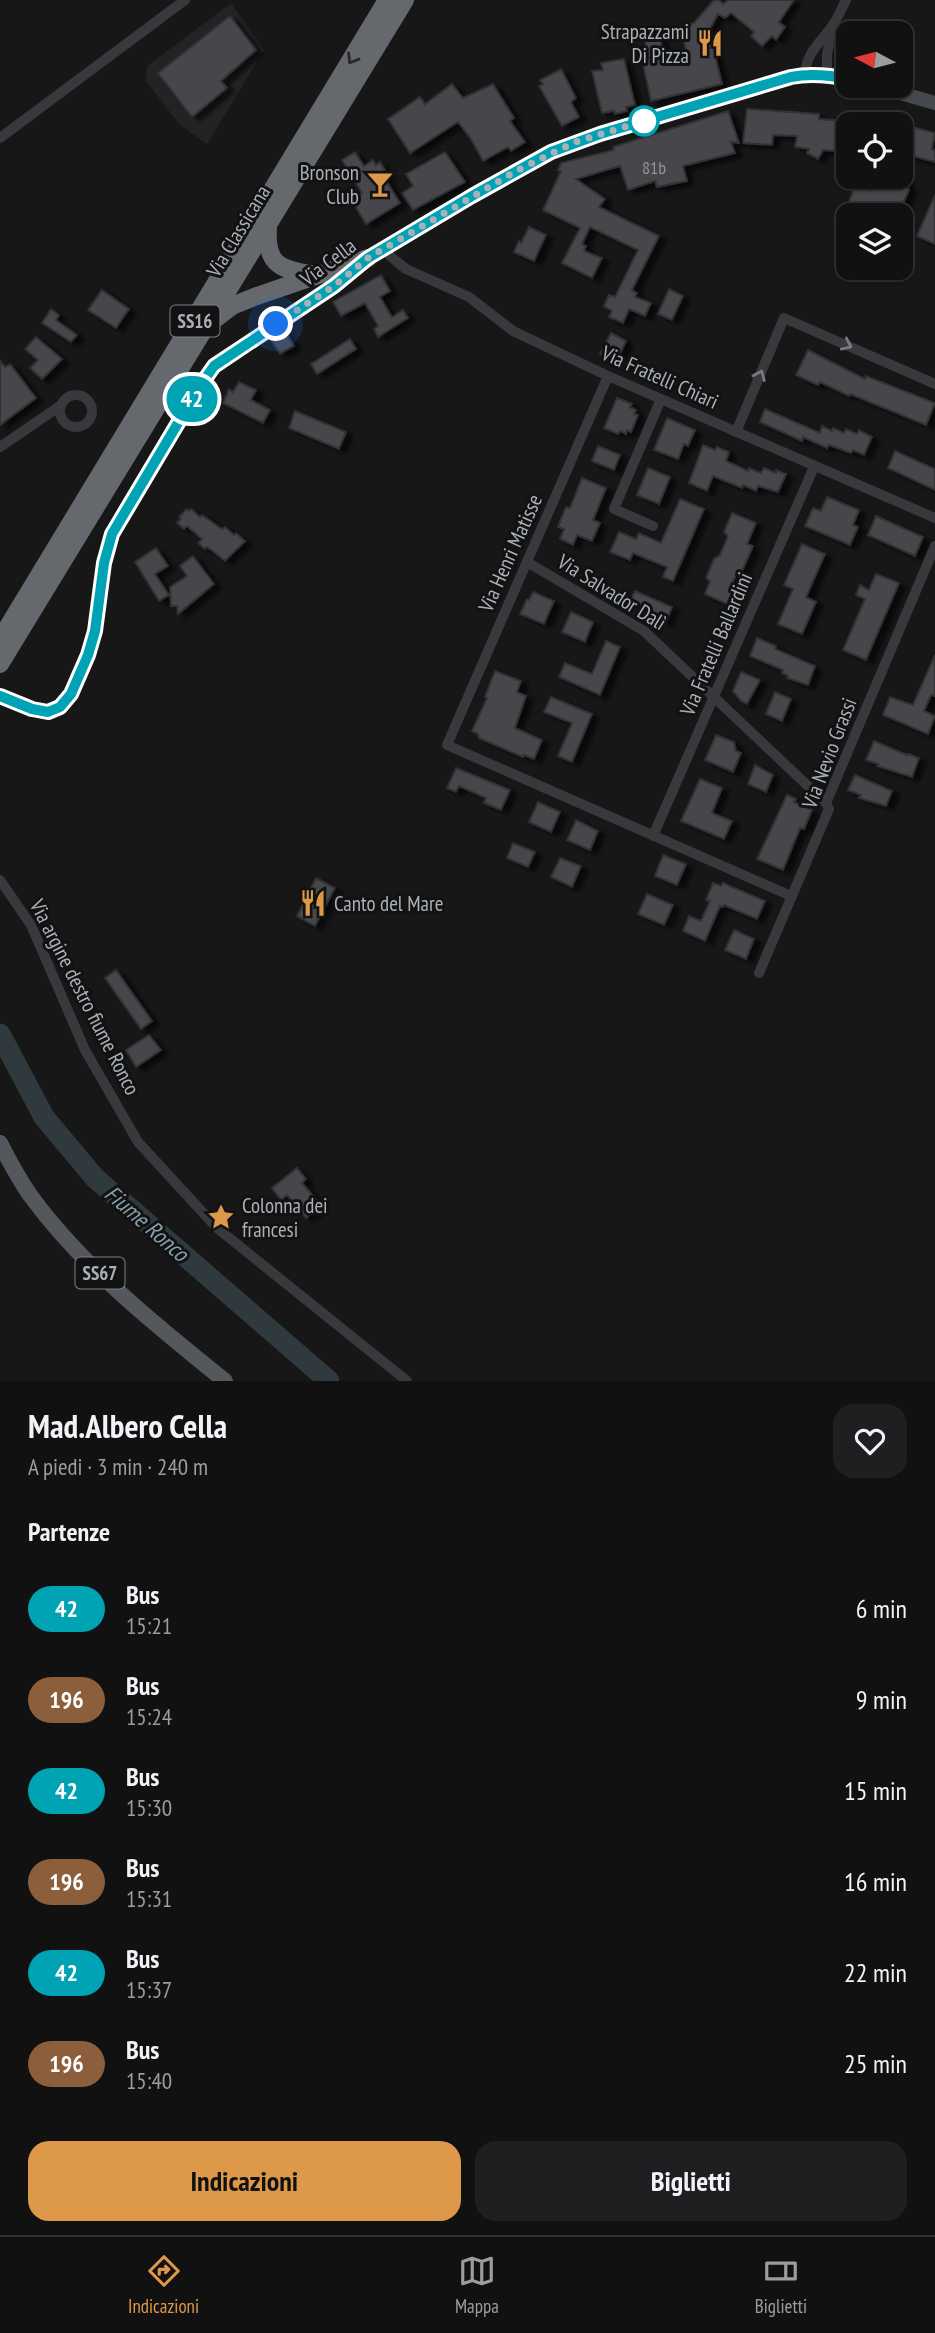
<!DOCTYPE html>
<html lang="it">
<head>
<meta charset="utf-8">
<style>
	body { margin:0; font-family:"PT Sans Narrow",sans-serif; background:#1e1f20; color:#f1f3f6; height:100vh; display:flex; flex-direction:column; font-size:26px; white-space:nowrap }
	* { box-sizing:border-box; margin:0 }
	p { font-size:23px; color:#9c9d9f }
	.icon { flex:none; width:38px; height:38px; fill:none; stroke:currentColor; stroke-width:2; stroke-linecap:round; stroke-linejoin:round }
	.map { position:relative; height:1381px; overflow:hidden }
	.side { display:flex; flex-direction:column; background:#111112; flex:1 }
	.side>* { flex:none }
	.badge { padding:0 14px; border-radius:23px; font-size:24px; line-height:46px }
	.needle { width:46px; rotate:277deg }
	.fabs { position:absolute; left:836px; top:21px; display:grid; gap:14px }
	.fabs a { display:grid; place-items:center; width:77px; height:77px; border-radius:14px; background:#111112; box-shadow:0 2px 5px #0004,0 0 0 2px #303132; font-size:35px }
	.you { position:absolute; width:35px; height:35px; margin:-18px; border:5px solid #fff; border-radius:50%; background:#1a73e8; box-shadow:0 0 0 10px #1a73e833 }
	.map>.badge { position:absolute; translate:-50% -50%; box-shadow:0 0 0 4px #fff }
	h2 { padding:0 28px; font-size:26px; line-height:63px }
	.round { display:grid; place-items:center; flex:none; width:74px; height:74px; border-radius:21px; background:#1e1f20 }
	.summary { display:flex; align-items:center; justify-content:space-between; height:119px; padding:0 28px }
	h1 { font-size:33px; font-weight:800; line-height:52px }
	.cta { display:flex; gap:14px; margin-top:auto; padding:14px 28px }
	.cta a { flex:1; height:80px; border-radius:21px; background:#de9849; color:#111; font-size:28px; font-weight:800; line-height:80px; text-align:center }
	.cta a+a { background:#1e1f20; color:#f1f3f6 }
	ul { padding:0; list-style:none }
	li { display:flex; align-items:center; gap:21px; height:91px; padding:0 28px }
	li div { flex:1 }
	li b { display:block; font-size:26px }
	li em { font-style:normal }
	li .badge { min-width:77px; font-weight:700; text-align:center }
	.dock { display:flex; justify-content:space-around; align-items:center; height:98px; border-top:2px solid #303132; background:#111112; font-size:19px; color:#9c9d9f }
	.dock a { display:grid; justify-items:center; gap:4px }
	.dock .active { color:#de9849 }
	.map>svg:first-child { display:block }
	.built { fill:#232325 }
	.lines { fill:none; stroke-linecap:round; stroke-linejoin:round }
	.river { stroke:#30393d; stroke-width:21 }
	.building { fill:#46474b; stroke:#313134; stroke-width:2; filter:url(#shadow) }
	.street { stroke:#38393d; stroke-width:10 }
	.secondary { stroke:#46494d; stroke-width:14 }
	.primary { stroke:#54575c; stroke-width:16 }
	.highway { stroke:#65686d; stroke-width:18 }
	.oneway { stroke:#27282a }
	.oneway2 { stroke:#777a80 }
	.line-casing { stroke:#fff; stroke-width:16 }
	.line { stroke:#00a3b4; stroke-width:10 }
	.walk { stroke:#aab0b7; stroke-width:7; stroke-dasharray:0 12.6 }
	.stop-dot { fill:#fff; stroke:#00a3b4; stroke-width:3.5 }
	.labels { text-anchor:middle; dominant-baseline:central; stroke-width:6; stroke-linejoin:round; paint-order:stroke }
	.number-label { font-size:18px; fill:#91969c }
	.shield { fill:#121213; stroke:#7c8186; stroke-width:2 }
	.shield-label { font-size:19px; font-weight:bold; fill:#aab0b7 }
	.poi-label { font-size:21px; fill:#aab0b7; stroke:#121213; text-anchor:end }
	.street-label { font-size:21px; fill:#aab0b7; stroke:#121213 }
	.water-label { font-size:23px; font-style:italic; fill:#85a0ae; stroke:#121213 }
</style>
</head>
<body>
<div class="map">
<svg width="935" height="1381" viewBox="0 0 935 1381">
	<defs>
		<filter id="shadow"><feDropShadow dx="7" dy="4" stdDeviation="2" flood-color="#0009"/></filter>
	</defs>
	<rect width="100%" height="100%" fill="#171718"/>
	<!-- built -->
	<path class="built" d="M231,3L264,50L207,144L180,125L146,81L147,66Z"/>
	<g class="lines">
		<!-- river -->
		<path class="river" d="M0,1034L44,1117L95,1178L329,1381"/>
	</g>
	<!-- building -->
	<path class="building" d="M714,0H719L723,4L728,0H794L779,22L785,27L776,40L772,36L762,46L751,36L754,32L731,13L725,18L718,14L709,31L722,84L651,101L642,59L649,58L644,37L659,34L664,55L686,50L681,27L694,23Z
		M230,16L256,50L221,81L227,88L192,117L158,73Z
		M624,59L635,105L626,107L627,111L615,114L614,111L602,113L592,71L603,70L601,63Z
		M561,69L576,98L571,102L579,117L562,126L539,86L543,84L540,80Z
		M452,84L463,98L493,84L514,118L510,121L525,142L511,151L508,147L483,161L471,139L458,122L410,153L388,119L420,97L425,104Z
		M747,109L819,114V119L844,121L843,140H849V152L823,150L818,159L807,153L809,149L795,147L797,136L773,135L772,145L743,143Z
		M728,111L739,143L731,142L735,153L683,166L687,181L657,187L655,181L628,190L620,166L576,179L605,199L599,207L659,236L632,290L637,293L635,297L651,303L645,316L629,309L623,323L609,317L612,311L604,306L609,295L615,297L638,250L590,227L582,244L586,246L584,251L602,258L592,278L562,263L580,228L543,210L561,171L558,170L561,163L614,150L613,147Z
		M901,124L935,133L932,149L935,150V162L901,153Z
		M355,152L364,166L373,160L376,165L380,162L388,175L384,177L400,203L366,224L351,199L362,193L342,160Z
		M445,152L465,182L413,210L402,193L413,186L406,174Z
		M876,177H902L909,190L898,215H844L855,186L870,191Z
		M935,195V244L917,236Z
		M529,227L546,235L534,261L514,252L519,241L521,243Z
		M381,275L390,291L380,297L392,317L403,310L408,318L378,337L374,329L378,326L365,303L341,316L333,302Z
		M669,289L683,296L672,320L658,314Z
		M102,290L129,309L116,328L88,310Z
		M51,309L59,315L56,320L77,335L71,342L42,323Z
		M285,331L294,346L280,354L271,340Z
		M611,333L626,341L619,356L613,352L609,358L600,354Z
		M36,337L62,359L42,379L30,368L38,360L25,349Z
		M350,339L356,349L317,374L311,364Z
		M808,350L865,379L866,376L935,403L926,425L850,394L849,396L820,382L818,385L796,375Z
		M0,361L5,367L10,364L36,398L0,425Z
		M239,382L256,390L251,400L270,410L263,423L223,403L229,389L233,392Z
		M617,398L632,404L630,407L636,410L634,414L638,415L631,432L627,430L626,434L620,431L618,434L604,428Z
		M765,409L820,433L822,426L832,431L833,428L844,433L846,429L857,434L859,430L872,437L864,455L853,450L851,453L829,445L827,448L803,437L802,441L760,422Z
		M295,411L346,432L339,449L289,428Z
		M667,418L695,430L688,446L684,444L678,459L654,450Z
		M703,445L715,450L717,447L729,452L726,461L748,471L749,468L761,473L764,468L776,473V470L786,474L778,492L758,486L756,491L743,485L742,488L713,476L707,491L689,483Z
		M598,446L620,455L614,470L592,461Z
		M895,451L935,469V490L888,468Z
		M648,468L670,477L659,504L637,495Z
		M582,478L606,488L593,520L600,523L592,541L577,535L573,545L560,539L564,529L558,527L566,507L570,508Z
		M827,497L859,510L853,525L858,527L850,545L805,526L813,508L821,511Z
		M680,499L704,509L673,581L663,577L667,567L633,553L630,560L610,552L619,532L636,539L639,533L661,543Z
		M187,509L188,511L191,509L200,517L202,515L222,529L225,527L234,535L236,533L245,541L225,561L214,552L207,547L205,549L198,543L202,539L187,526L184,529L177,523L181,519L179,517Z
		M732,513L756,523L747,544L753,546L742,571L738,570L729,591L732,592L727,604L705,594L710,581L706,578L714,559L720,555L728,536L724,532Z
		M876,516L923,537L915,556L868,535Z
		M802,544L825,554L806,597L816,602L802,634L778,624L793,589L784,585Z
		M156,548L168,566L155,574L169,595L159,601L135,562Z
		M193,556L214,584L178,614L177,606H171L170,587L187,576L180,566Z
		M876,574L899,583L866,660L843,650L865,599L856,595L860,585L869,590Z
		M635,591L672,607L666,623L657,620L659,615L631,600Z
		M533,592L554,601L544,624L520,614L527,599L529,600Z
		M571,612L593,622L585,642L562,632Z
		M757,638L776,646L775,649L815,666L808,685L787,678L788,676L782,673L783,670L750,656Z
		M606,641L620,647L600,695L559,677L565,663L592,674Z
		M935,655V696L931,695L924,711L935,716L928,734L883,715L890,697L913,705Z
		M495,671L521,681L517,692L526,696L515,728L542,740L534,759L524,755L523,757L479,738L478,734L472,731L487,698L485,697Z
		M741,672L760,680L747,704L741,701L733,691Z
		M775,692L791,699L782,721L766,714Z
		M551,697L592,714L572,762L558,756L572,723L544,712Z
		M716,735L734,742L736,751L741,753L733,772L705,760Z
		M874,741L907,755L908,754L919,758L912,777L877,766L878,764L866,760Z
		M755,765L773,775L766,792L748,784Z
		M456,768L510,790L501,810L484,803L486,798L459,786L456,792L447,788Z
		M855,775L892,791L886,806L859,798L861,795L848,790Z
		M700,779L722,788L712,813L732,821L724,839L681,821Z
		M787,795L796,799L794,802L812,810L804,829L800,828L783,870L757,859Z
		M538,802L560,812L551,832L529,822Z
		M576,820L598,831L590,850L567,840Z
		M513,843L535,852L528,867L507,858Z
		M663,855L686,864L677,885L655,876Z
		M560,858L581,866L572,887L551,877Z
		M316,878L335,888L315,926L297,916Z
		M713,883L721,886L723,883L765,901L757,919L724,905L723,907L720,906L705,941L683,931L689,916L701,921L710,901L706,900Z
		M647,894L673,905L664,925L638,914Z
		M734,930L754,939L746,959L725,950Z
		M116,970L152,1021L141,1029L105,978Z
		M149,1035L161,1050L136,1067L126,1050Z
		M297,1168L306,1179L302,1183L321,1205L306,1218L287,1195L281,1200L272,1188Z"/>
	<g class="lines">
		<!-- street -->
		<path class="street" d="M805,74C806,53 821,42 833,25C838,17 842,8 846,0
			M827,75V54L833,26
			M0,138L185,0
			M385,247L390,256L406,269L469,297L513,331L608,376L935,518
			M608,376L447,745L791,896
			M60 411a16 16 0 1 1 32 0a16 16 0 1 1-32 0Z
			M736,432L784,318L935,384
			M0,447L60,406
			M653,526L614,509L661,399
			M527,562L644,631L826,803
			M0,696L32,709L48,712L60,707L71,694L83,667L95,631L104,563L112,534L200,386L214,366L334,287L358,266
			M653,836L814,467
			M0,880L31,925L85,1050L138,1142L217,1228L407,1381
			M759,973L829,809L826,803L935,546"/>
		<!-- secondary -->
		<path class="secondary" d="M876,86L935,103
			M368,258C436,218 503,173 575,142L791,77C811,73 829,75 849,79"/>
		<!-- primary -->
		<path class="primary" d="M0,1143C10,1162 20,1182 33,1199C84,1268 158,1327 225,1381"/>
		<!-- highway -->
		<path class="highway" d="M268,228C265,266 282,270 316,275
			M215,319L232,306L254,297L368,258
			M0,640L387,0
			M0,664L405,0"/>
	</g>
	<!-- one-way arrows -->
	<defs><path id="oneway-chevron" d="M-2-3.5L2.5 0L-2 3.5" fill="none" stroke-width="1.6" stroke-linecap="round" stroke-linejoin="round" transform="scale(1.75)"/></defs>
	<use class="oneway" href="#oneway-chevron" transform="translate(352 59) rotate(121)"/>
	<g class="oneway2">
		<use href="#oneway-chevron" transform="translate(847 345) rotate(24)"/>
		<use href="#oneway-chevron" transform="translate(760 375) rotate(-67)"/>
	</g>
	<g class="lines">
		<defs>
			<path id="line" d="M0,696L32,709L48,712L60,707L71,694L88,655L95,631L104,563L112,534L200,386L214,366L334,286L368,258L472,196L551,152L600,134L791,77C811,73 829,75 849,79"/>
		</defs>
		<!-- line casing -->
		<use href="#line" class="line-casing"/>
		<!-- line -->
		<use href="#line" class="line"/>
		<!-- walk -->
		<path class="walk" d="M276,324L334,286L368,258L518,170L575,142L644,121"/>
	</g>
	<!-- icons -->
	<defs>
		<symbol id="restaurant-bare" viewBox="-9 -9 18 18"><path d="M-5-6h1v4h1v-4h1v4h1v-4h1v5L-1.5 .5V6h-2V.5L-5-1ZM5-6V6H3V1.5H1.5Q1.5-4 5-6Z" fill="#de9849" stroke="#121213" stroke-width="2.5" paint-order="stroke"/></symbol>
		<symbol id="bar-bare" viewBox="-9 -9 18 18"><path d="M-6-5H6L.8 .8V4.5H3.5V6h-7V4.5H-.8V.8Z" fill="#de9849" stroke="#121213" stroke-width="2.5" paint-order="stroke"/></symbol>
		<symbol id="sight-bare" viewBox="-9 -9 18 18"><path d="M0-6L1.8-2.2L6-1.7L2.9 1.2L3.7 5.4L0 3.3L-3.7 5.4L-2.9 1.2L-6-1.7L-1.8-2.2Z" fill="#de9849" stroke="#121213" stroke-width="2.5" paint-order="stroke"/></symbol>
	</defs>
	<g fill-rule="evenodd">
		<use href="#restaurant-bare" x="691" y="24" width="38" height="38"/>
		<use href="#bar-bare" x="361" y="165" width="38" height="38"/>
		<use href="#restaurant-bare" x="294" y="884" width="38" height="38"/>
		<use href="#sight-bare" x="202" y="1198" width="38" height="38"/>
	</g>
	<!-- markers -->
	<circle class="stop-dot" cx="644" cy="121" r="14"/>
	<g class="labels">
		<!-- number labels -->
		<g class="number-label">
			<text x="654" y="167">81b</text>
		</g>
		<!-- shield labels -->
		<g class="shield">
			<rect x="170.5" y="305.5" width="49" height="31" rx="5"/>
			<rect x="75.5" y="1257.5" width="49" height="31" rx="5"/>
		</g>
		<g class="shield-label">
			<text x="195" y="321">SS16</text>
			<text x="100" y="1273">SS67</text>
		</g>
		<!-- poi labels -->
		<g class="poi-label">
			<text x="689" y="31">Strapazzami<tspan x="689" dy="24">Di Pizza</tspan></text>
			<text x="359" y="172">Bronson<tspan x="359" dy="24">Club</tspan></text>
			<text x="334" y="903" text-anchor="start">Canto del Mare</text>
			<text x="242" y="1205" text-anchor="start">Colonna dei<tspan x="242" dy="24">francesi</tspan></text>
		</g>
		<!-- street labels -->
		<g class="street-label">
			<text transform="translate(238 231) rotate(-59)">Via Classicana</text>
			<text transform="translate(328 262) rotate(-37)">Via Cella</text>
			<text transform="translate(660 377) rotate(24)">Via Fratelli Chiari</text>
			<text transform="translate(510 553) rotate(-66)">Via Henri Matisse</text>
			<text transform="translate(612 592) rotate(32)">Via Salvador Dalì</text>
			<text transform="translate(716 644) rotate(-67)">Via Fratelli Ballardini</text>
			<text transform="translate(829 753) rotate(-69)">Via Nevio Grassi</text>
			<text transform="translate(85 997) rotate(63)">Via argine destro fiume Ronco</text>
		</g>
		<!-- water labels -->
		<g class="water-label">
			<text transform="translate(147 1223) rotate(41)">Fiume Ronco</text>
		</g>
	</g>
</svg>
<div class="fabs">
<a><svg class="needle" viewBox="-14 -14 28 28"><path d="M0-13l5 13h-10z" fill="#e53935"/><path d="M0 13l5-13h-10z" fill="#9c9d9f"/></svg></a>
<a><svg class="icon" aria-label="locate" viewBox="0 0 24 24"><circle cx="12" cy="12" r="6"/><path d="M12 2v4M12 18v4M2 12h4M18 12h4"/></svg></a>
<a><svg class="icon" aria-label="layers" viewBox="0 0 24 24"><path d="M12 4l9 5-9 5-9-5zM3 14l9 5 9-5"/></svg></a>
</div>
<div class="you" style="left:276px;top:324px"></div>
<b class="badge" style="left:192px;top:399px;background:#00a3b4;color:#fff">42</b>
</div>
<section class="side">
<div class="summary"><div><h1>Mad.Albero Cella</h1><p>A piedi · 3 min · 240 m</p></div><a class="round"><svg class="icon" aria-label="heart" viewBox="0 0 24 24"><path d="M12 20l-8-8c-3-5 5-10 8-4 3-6 11-1 8 4z"/></svg></a></div>
<h2>Partenze</h2>
<ul>
<li><span class="badge" style="background:#00a3b4;color:#fff">42</span><div><b>Bus</b><p>15:21</p></div><em>6 min</em></li>
<li><span class="badge" style="background:#8b5e3c;color:#fff">196</span><div><b>Bus</b><p>15:24</p></div><em>9 min</em></li>
<li><span class="badge" style="background:#00a3b4;color:#fff">42</span><div><b>Bus</b><p>15:30</p></div><em>15 min</em></li>
<li><span class="badge" style="background:#8b5e3c;color:#fff">196</span><div><b>Bus</b><p>15:31</p></div><em>16 min</em></li>
<li><span class="badge" style="background:#00a3b4;color:#fff">42</span><div><b>Bus</b><p>15:37</p></div><em>22 min</em></li>
<li><span class="badge" style="background:#8b5e3c;color:#fff">196</span><div><b>Bus</b><p>15:40</p></div><em>25 min</em></li>
</ul>
<div class="cta"><a>Indicazioni</a><a>Biglietti</a></div>
</section>
<nav class="dock">
<a class="active"><svg class="icon" aria-label="directions" viewBox="0 0 24 24"><path d="M12 3l9 9-9 9-9-9zM9 14v-3h6M13 9l2 2-2 2"/></svg>Indicazioni</a>
<a><svg class="icon" aria-label="map" viewBox="0 0 24 24"><path d="M3 6l6-2 6 2 6-2v14l-6 2-6-2-6 2zM9 4v14M15 6v14"/></svg>Mappa</a>
<a><svg class="icon" aria-label="tickets" viewBox="0 0 24 24"><path d="M3 7h18v10H3zM15 7v10"/></svg>Biglietti</a>
</nav>
</body>
</html>
